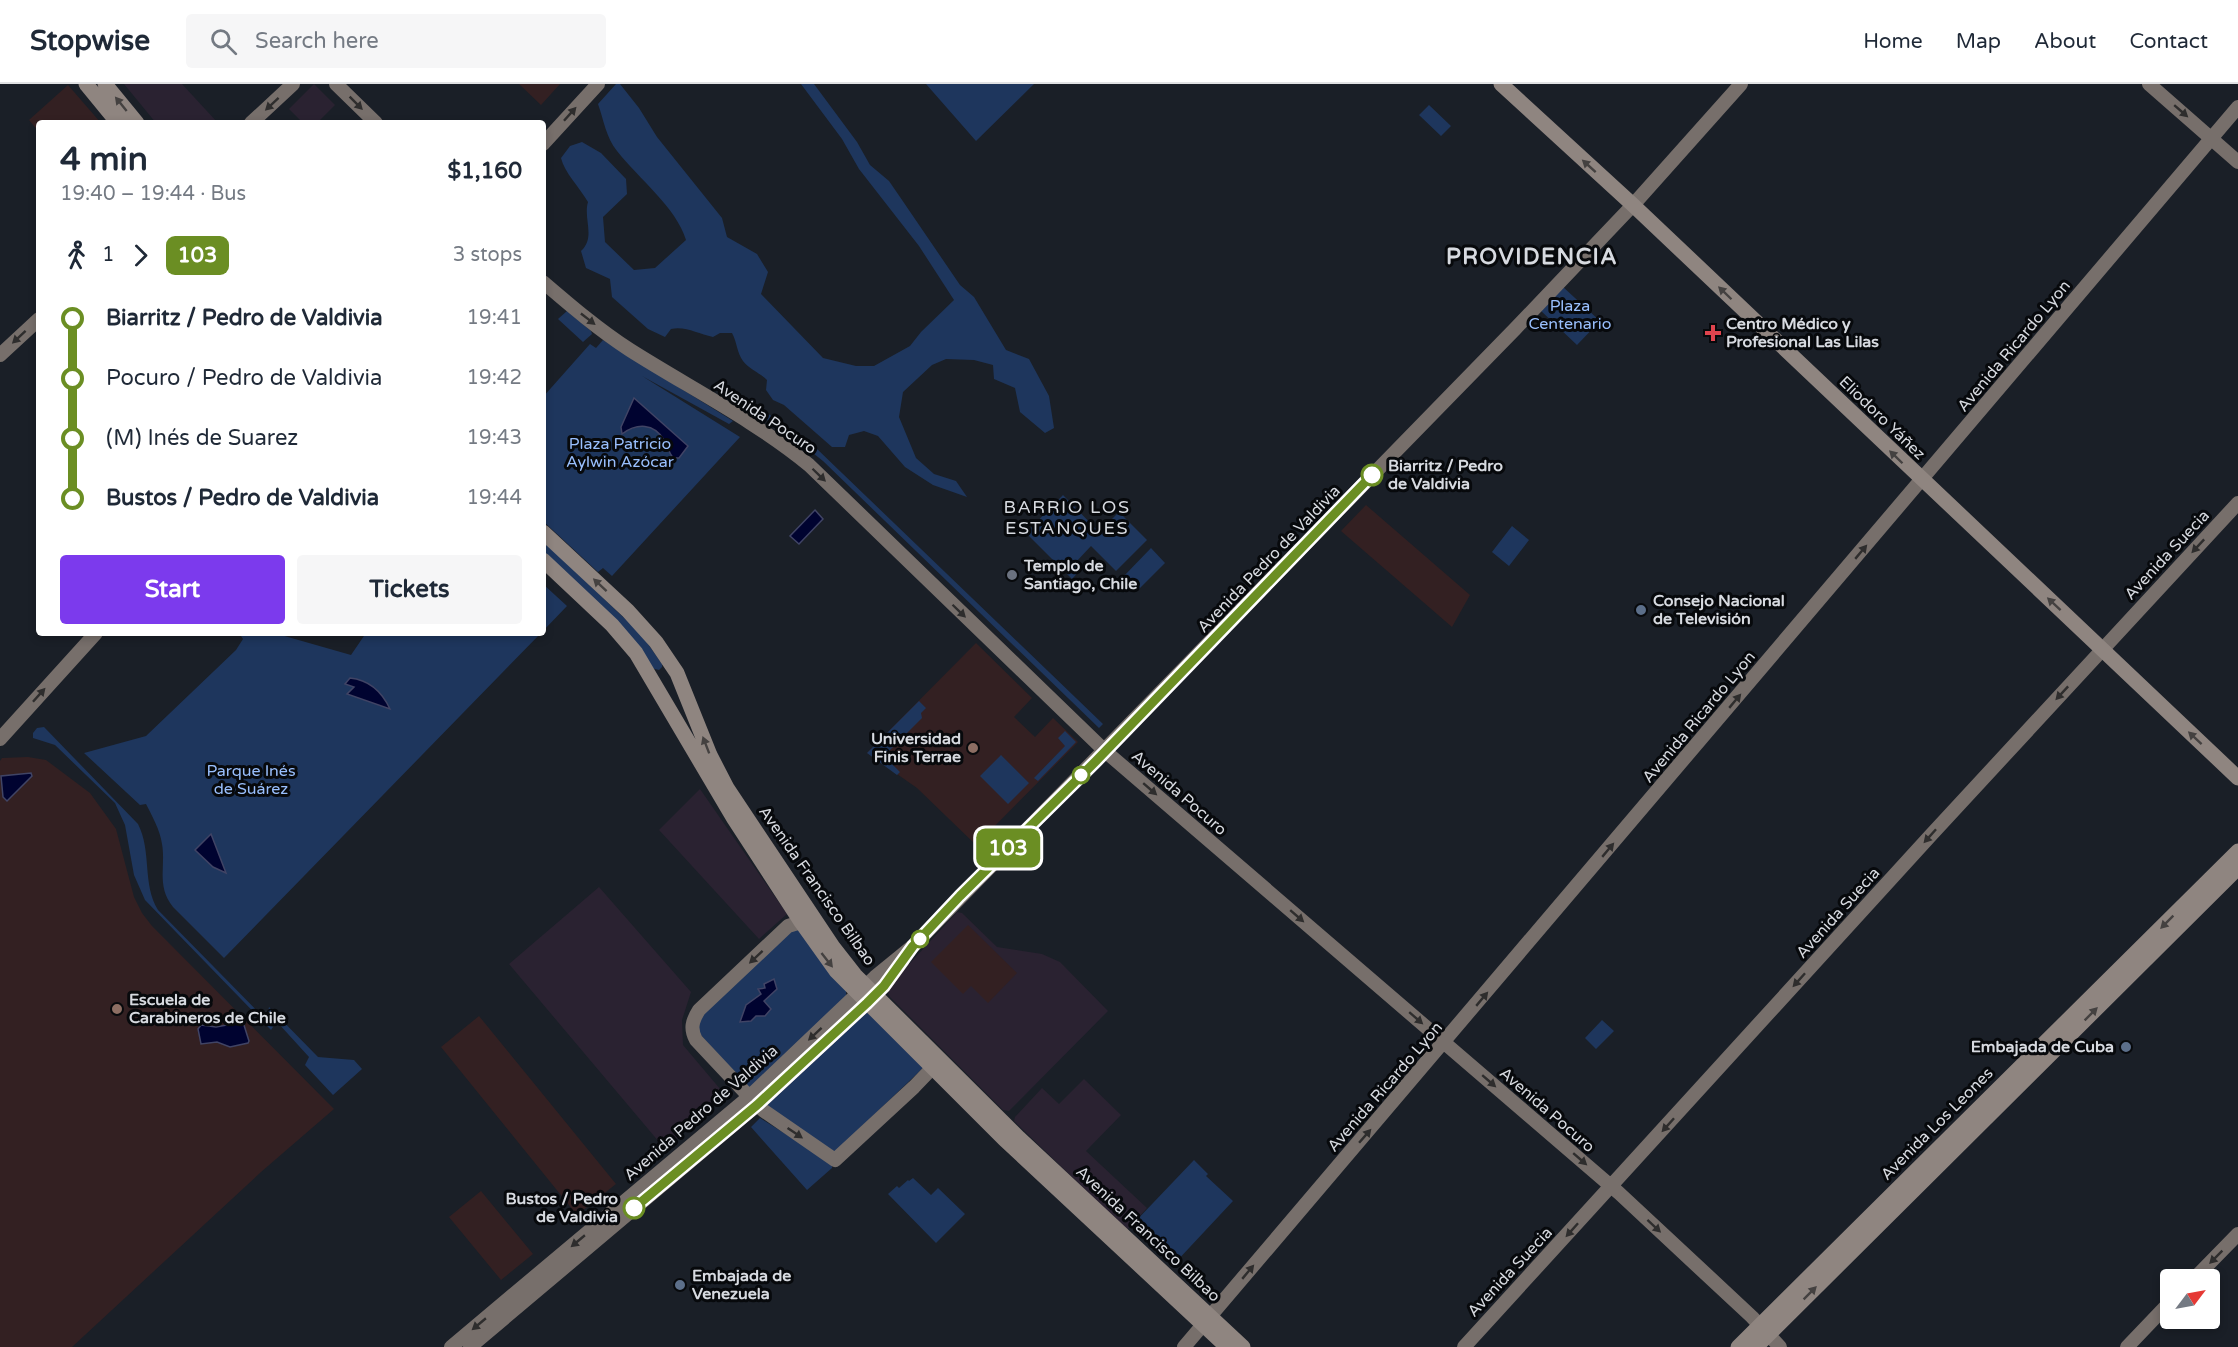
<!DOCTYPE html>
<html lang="en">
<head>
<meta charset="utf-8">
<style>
	body { margin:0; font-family:"Varela Round",sans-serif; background:#f6f6f7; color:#1f2937; height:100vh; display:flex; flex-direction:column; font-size:22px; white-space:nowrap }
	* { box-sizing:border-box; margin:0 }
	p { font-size:20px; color:#747a83 }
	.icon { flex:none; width:33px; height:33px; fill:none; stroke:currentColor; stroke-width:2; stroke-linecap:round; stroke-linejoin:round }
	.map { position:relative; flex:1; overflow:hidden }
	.side { position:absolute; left:36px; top:36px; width:510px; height:516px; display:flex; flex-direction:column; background:#fff; border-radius:6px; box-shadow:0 3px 9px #0003 }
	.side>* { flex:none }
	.badge { padding:0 12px; border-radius:9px; font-size:21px; line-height:39px }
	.needle { width:39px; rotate:58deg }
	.tools { position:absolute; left:2160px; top:1185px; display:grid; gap:12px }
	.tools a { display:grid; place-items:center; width:60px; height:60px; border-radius:6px; background:#fff; box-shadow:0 3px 9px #0003; font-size:30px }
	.map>.badge { position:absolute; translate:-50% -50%; box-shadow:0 0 0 3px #fff }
	.legs { display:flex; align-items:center; gap:9px; height:66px; padding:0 24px; font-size:20px }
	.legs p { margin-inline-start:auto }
	.headline { display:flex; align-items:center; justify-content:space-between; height:102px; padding:0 24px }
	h1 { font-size:33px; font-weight:700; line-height:45px }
	.primary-button { display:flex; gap:12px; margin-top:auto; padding:12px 24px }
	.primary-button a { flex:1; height:69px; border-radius:6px; background:#7c3aed; color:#fff; font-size:24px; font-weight:700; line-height:69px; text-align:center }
	.primary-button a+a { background:#f6f6f7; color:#1f2937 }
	ul { padding:0 24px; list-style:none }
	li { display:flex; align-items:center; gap:21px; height:60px; font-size:22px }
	li i { display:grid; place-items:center; width:9px; height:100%; margin:0 8px; background:currentColor }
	li i::after { content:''; width:15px; height:15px; margin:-8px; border:4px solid; border-radius:50%; background:#fff }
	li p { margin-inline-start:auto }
	li:first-child i { background:linear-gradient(#0000 50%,currentColor 0) }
	li:last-child i { background:linear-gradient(currentColor 50%,#0000 0) }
	header { display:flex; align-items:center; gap:36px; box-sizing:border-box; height:84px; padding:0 30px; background:#fff; border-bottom:2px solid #e0e1e3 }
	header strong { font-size:28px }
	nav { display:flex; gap:33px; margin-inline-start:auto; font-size:21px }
	.search { width:420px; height:54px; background:#f6f6f7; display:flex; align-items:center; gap:15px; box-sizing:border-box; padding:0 21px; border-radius:6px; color:#747a83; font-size:22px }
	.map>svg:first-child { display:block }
	.commercial { fill:#2a2231 }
	.education { fill:#332022 }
	.green { fill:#1e365d }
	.water { fill:#000330; stroke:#404465; stroke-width:1.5 }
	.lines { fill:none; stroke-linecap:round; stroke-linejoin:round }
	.secondary { stroke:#776f6b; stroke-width:14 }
	.primary { stroke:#8f8580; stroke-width:15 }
	.oneway { fill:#2e2d2d }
	.oneway2 { fill:#444140 }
	.line-1-casing { stroke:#fff; stroke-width:14 }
	.line-1 { stroke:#6b8e23; stroke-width:9 }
	.health-dot { fill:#e0444e; stroke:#07090c; stroke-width:2 }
	.stop-1-dot { fill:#fff; stroke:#6b8e23; stroke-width:3 }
	.worship-dot { fill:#6b7280; stroke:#07090c; stroke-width:2 }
	.service-dot { fill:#5c6f8a; stroke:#07090c; stroke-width:2 }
	.education-dot { fill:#8d6e63; stroke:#07090c; stroke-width:2 }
	.labels { text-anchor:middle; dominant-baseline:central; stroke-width:6; stroke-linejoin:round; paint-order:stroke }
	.park-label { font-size:16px; fill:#99bffd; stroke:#07090c }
	.poi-label { font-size:16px; font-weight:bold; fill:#d7dae0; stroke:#07090c; text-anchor:start }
	.street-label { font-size:16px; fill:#d7dae0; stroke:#07090c }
	.stop-label { font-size:16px; font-weight:bold; fill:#d7dae0; stroke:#07090c; text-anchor:start }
	.neighbourhood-label { font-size:18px; letter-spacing:1.5px; fill:#d7dae0; stroke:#07090c }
	.district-label { font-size:22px; font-weight:bold; letter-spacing:1.5px; fill:#d7dae0; stroke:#07090c }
</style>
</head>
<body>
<header>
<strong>Stopwise</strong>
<div class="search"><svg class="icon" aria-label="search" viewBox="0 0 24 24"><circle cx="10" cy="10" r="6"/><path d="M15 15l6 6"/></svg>Search here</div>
<nav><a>Home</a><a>Map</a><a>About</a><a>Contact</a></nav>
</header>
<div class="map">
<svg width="2238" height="1263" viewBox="0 0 2238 1263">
	<rect width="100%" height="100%" fill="#1a1f27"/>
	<!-- commercial -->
	<path class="commercial" d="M124,0H182L218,39H156Z
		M314,0L335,21L317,39H303L289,25Z
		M700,705L787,830L759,855L659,746Z
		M599,803L691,908L682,936L683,961L726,1012L665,1065L509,880Z
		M957,828L962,829L997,863L1042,870L1060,878L1108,927L1009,1027L1003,1026L890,913L888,909L890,901Z
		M1084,995L1121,1031L1086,1067L1147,1124L1127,1146L1014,1037L1015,1033L1042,1004L1059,1020Z"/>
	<!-- education -->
	<path class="education" d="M519,0H560L541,21Z
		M68,1L101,39H39V48L29,36Z
		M1366,421L1470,511L1452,543L1341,447Z
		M976,559L1032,614L1014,633L1035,653L1053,634L1078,658L976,761L917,704L867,669Z
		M28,673L46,676L90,709L116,745L134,813L142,829L152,842L334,1025L261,1088L72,1263H0V677L2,674Z
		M968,841L1017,889L988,919L971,902L963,910L931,878Z
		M479,932L616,1100L577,1131L441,963Z
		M481,1107L533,1170L501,1196L449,1133Z"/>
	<!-- green -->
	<path class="green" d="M616,0H620L639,24L657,53L722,134L727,153L757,170L768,188L761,210L823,274L856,282H874L910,262L921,248L954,216L919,162L859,85L842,55L801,0H814L857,58L870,81L889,97L900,113L960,201L974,213L1006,266L1029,275L1049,312L1054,344L1045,349L1020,328L1015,304L994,295L993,281L974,276L946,275L932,281L903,308L899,333L916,374L934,390L956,397L967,413L933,401L905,383L878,352L864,347L849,351L845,363H832L784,321L773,316L766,306L767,296C760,289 749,285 743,277C737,269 737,258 732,249H720L713,253C698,250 686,242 671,245L665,253L648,245L612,213L610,195L586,184L581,167C596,153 583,135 588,118C580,104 564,88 561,74L570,62L582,58L601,69L626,95L627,110L603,133L605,158L634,186L655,184L686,156C676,123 639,95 617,67C606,53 604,37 598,20Z
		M926,0H1034L976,57Z
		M1429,21L1451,42L1441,52L1419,31Z
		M1562,202L1600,237L1577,261L1540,226Z
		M567,227L591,247L592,250L583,258L558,235Z
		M603,256L733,337L729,340L642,292L740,353L612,492L603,484L598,488L543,437V313L590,260L596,264Z
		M751,319L784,340L816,364L1103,640L1099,644L823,377L784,346L747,324Z
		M1063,411L1099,448L1119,428L1147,456L1116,487L1091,462L1076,478L1082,484L1072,495L1026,449Z
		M1512,442L1529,456L1509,482L1492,468Z
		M543,457L641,550L662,580V583L659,586L651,584L543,472Z
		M1151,464L1165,479L1137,507L1123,493Z
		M543,500L567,522L543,547Z
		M239,549H274L351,571L366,549H541L224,874L173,823C156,802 166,782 162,760C160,746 152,732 146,720L140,721L84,669L146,652L236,566L243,555Z
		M919,617L926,624L921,629L922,634L884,672L900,688L897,691L867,669Z
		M44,643L138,740C152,767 142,800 158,826L273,943L271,946L145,816L134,791L125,741L115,719L55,661L33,654V649L37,644Z
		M1065,647L1076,658L1038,697L1034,694L1065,662L1058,654Z
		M1001,671L1029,699L1008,720L980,692Z
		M795,842L846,906V912L864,929H868L923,984L836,1067H833L767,1024L699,949L697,935Z
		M269,923L318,973L354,976L362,985L333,1011L305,981L309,973L268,928Z
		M1602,936L1614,947L1596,965L1585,954Z
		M760,1034L832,1079V1084L807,1106L751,1043Z
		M1194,1076L1208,1090L1206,1092L1233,1117L1175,1179L1133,1140Z
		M913,1094L931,1111L938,1104L965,1130L936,1159L888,1110L897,1102L899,1104L908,1096L909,1097Z"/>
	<!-- water -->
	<path class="water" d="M634,314L688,362L679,374H673C668,367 668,363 664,356C654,339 637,339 622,350L621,343Z
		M815,426L823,435L799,460L790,452Z
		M350,594C370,596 382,608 390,625L347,610L354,603L345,600Z
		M31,689L32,692L7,717L3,713L1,692Z
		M211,750L226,789L213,783L195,766Z
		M774,895L777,905L764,917L771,925L765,932H756L751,937L740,938L746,921L761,910L758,905L765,904L764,900Z
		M243,938L249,957L248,959L230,963L217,958L201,960L198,945L201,941L216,943Z"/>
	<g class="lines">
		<!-- secondary -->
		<path class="secondary" d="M336,0L376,39
			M2149,0L2238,78
			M251,39L293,0
			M543,60L598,0
			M543,198C571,222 599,246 630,266C690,304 754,336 809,381L1105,667L1619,1109L1752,1233L1780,1263
			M0,271L39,235
			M0,655L96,549
			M809,842L801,838L788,842L699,926C692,937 690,945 696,956L757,1021L764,1027L835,1076L914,1003L939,977
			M2193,1196L2238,1150
			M451,1263L750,1012L875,893L913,862L1515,245L1633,121L1741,0
			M470,1263L757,1021L867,919L884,902L903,876
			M1184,1263L2238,23
			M1464,1263L1931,751L2238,419
			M2127,1263L2170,1218"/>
		<!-- primary -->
		<path class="primary" d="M86,0L118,39
			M105,0L137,39
			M1501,0L1633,121L2238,694
			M543,448L628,527L656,558L677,589L710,671L727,704L833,863L855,891L1019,1054L1243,1263
			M543,476L612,541L636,569L734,735L801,838L836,887L1004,1055L1227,1263
			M1738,1263L2238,767
			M1756,1263L2238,784"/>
	</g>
	<!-- one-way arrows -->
	<defs><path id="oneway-solid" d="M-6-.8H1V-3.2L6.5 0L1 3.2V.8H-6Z" transform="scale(1.5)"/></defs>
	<g class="oneway">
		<use href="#oneway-solid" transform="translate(356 19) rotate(45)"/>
		<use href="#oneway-solid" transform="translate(272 20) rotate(137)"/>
		<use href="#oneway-solid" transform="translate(2181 27) rotate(41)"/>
		<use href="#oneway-solid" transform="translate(570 30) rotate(-48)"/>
		<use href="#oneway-solid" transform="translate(588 235) rotate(38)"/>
		<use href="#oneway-solid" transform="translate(19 253) rotate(137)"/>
		<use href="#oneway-solid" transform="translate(819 391) rotate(44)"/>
		<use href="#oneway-solid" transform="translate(2198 462) rotate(133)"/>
		<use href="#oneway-solid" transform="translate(1861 468) rotate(-50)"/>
		<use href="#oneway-solid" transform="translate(959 527) rotate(44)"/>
		<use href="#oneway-solid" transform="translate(2062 609) rotate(133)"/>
		<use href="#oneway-solid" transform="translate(39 611) rotate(-48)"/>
		<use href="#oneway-solid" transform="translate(1735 617) rotate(-50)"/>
		<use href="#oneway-solid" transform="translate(1150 705) rotate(41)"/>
		<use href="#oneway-solid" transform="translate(1930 752) rotate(132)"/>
		<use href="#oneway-solid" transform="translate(1608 766) rotate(-50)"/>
		<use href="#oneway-solid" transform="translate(1297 832) rotate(41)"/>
		<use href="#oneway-solid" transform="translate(756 873) rotate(137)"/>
		<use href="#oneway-solid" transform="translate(1799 896) rotate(132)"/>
		<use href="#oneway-solid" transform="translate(1482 915) rotate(-50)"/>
		<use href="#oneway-solid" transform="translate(1416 934) rotate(41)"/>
		<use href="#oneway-solid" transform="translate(815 950) rotate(137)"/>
		<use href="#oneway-solid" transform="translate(1489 997) rotate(41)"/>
		<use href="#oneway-solid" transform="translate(1668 1041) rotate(132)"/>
		<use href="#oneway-solid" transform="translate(795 1049) rotate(34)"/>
		<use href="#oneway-solid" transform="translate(1365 1052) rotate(-49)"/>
		<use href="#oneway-solid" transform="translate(1580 1075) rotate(41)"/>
		<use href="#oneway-solid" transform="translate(1654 1142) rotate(43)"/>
		<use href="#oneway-solid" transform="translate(1572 1146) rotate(132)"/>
		<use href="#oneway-solid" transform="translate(578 1157) rotate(140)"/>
		<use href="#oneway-solid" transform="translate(2216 1173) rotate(135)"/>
		<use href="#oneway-solid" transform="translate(1248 1188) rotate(-50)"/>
		<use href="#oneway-solid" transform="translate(479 1240) rotate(140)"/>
	</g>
	<g class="oneway2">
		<use href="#oneway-solid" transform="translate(121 20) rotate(-129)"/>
		<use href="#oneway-solid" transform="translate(1589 82) rotate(-138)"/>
		<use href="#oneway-solid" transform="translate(1725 209) rotate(-136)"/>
		<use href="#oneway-solid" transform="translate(1896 373) rotate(-136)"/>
		<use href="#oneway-solid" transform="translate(600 501) rotate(-137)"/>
		<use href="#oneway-solid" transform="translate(2054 520) rotate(-137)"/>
		<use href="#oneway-solid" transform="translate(2195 654) rotate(-137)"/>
		<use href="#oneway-solid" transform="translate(706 661) rotate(-111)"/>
		<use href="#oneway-solid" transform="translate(2167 838) rotate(135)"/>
		<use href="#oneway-solid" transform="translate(827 876) rotate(52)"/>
		<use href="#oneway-solid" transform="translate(2091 930) rotate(-45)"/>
		<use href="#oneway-solid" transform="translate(1810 1209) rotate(-45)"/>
	</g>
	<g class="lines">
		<defs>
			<path id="line-1" d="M634,1124L757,1021L867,919L884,902L913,862L960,812L1096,677L1372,391"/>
		</defs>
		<!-- line-1 casing -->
		<use href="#line-1" class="line-1-casing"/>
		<!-- line-1 -->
		<use href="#line-1" class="line-1"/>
	</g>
	<!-- markers -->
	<path class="health-dot" d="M1710 240h6v6h6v6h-6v6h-6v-6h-6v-6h6z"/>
	<g class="stop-1-dot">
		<circle cx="1372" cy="391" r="10"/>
		<circle cx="1081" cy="691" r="8"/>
		<circle cx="920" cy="855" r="8"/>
		<circle cx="634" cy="1124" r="10"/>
	</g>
	<circle class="worship-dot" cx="1012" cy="491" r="6"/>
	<g class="service-dot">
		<circle cx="1641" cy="526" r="6"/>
		<circle cx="2126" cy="963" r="6"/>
		<circle cx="680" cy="1201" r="6"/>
	</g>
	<g class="education-dot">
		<circle cx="973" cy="664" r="6"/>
		<circle cx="117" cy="925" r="6"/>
	</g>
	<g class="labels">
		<!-- park labels -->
		<g class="park-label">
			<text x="1570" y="222">Plaza<tspan x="1570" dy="18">Centenario</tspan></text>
			<text x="620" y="360">Plaza Patricio<tspan x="620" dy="18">Aylwin Azócar</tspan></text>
			<text x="251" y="687">Parque Inés<tspan x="251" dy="18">de Suárez</tspan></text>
		</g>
		<!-- poi labels -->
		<g class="poi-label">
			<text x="1726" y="240">Centro Médico y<tspan x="1726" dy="18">Profesional Las Lilas</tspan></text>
			<text x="1024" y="482">Templo de<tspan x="1024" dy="18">Santiago, Chile</tspan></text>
			<text x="1653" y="517">Consejo Nacional<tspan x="1653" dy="18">de Televisión</tspan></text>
			<text x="961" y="655" text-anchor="end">Universidad<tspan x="961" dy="18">Finis Terrae</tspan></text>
			<text x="129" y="916">Escuela de<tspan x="129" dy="18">Carabineros de Chile</tspan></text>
			<text x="2114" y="963" text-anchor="end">Embajada de Cuba</text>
			<text x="692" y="1192">Embajada de<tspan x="692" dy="18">Venezuela</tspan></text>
		</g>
		<!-- street labels -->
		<g class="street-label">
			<text transform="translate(2014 262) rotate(-50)">Avenida Ricardo Lyon</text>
			<text transform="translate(765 333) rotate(34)">Avenida Pocuro</text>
			<text transform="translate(1882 334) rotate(44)">Eliodoro Yáñez</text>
			<text transform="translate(2167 471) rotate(-47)">Avenida Suecia</text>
			<text transform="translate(1269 475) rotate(-46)">Avenida Pedro de Valdivia</text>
			<text transform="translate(1699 633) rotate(-50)">Avenida Ricardo Lyon</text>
			<text transform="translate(1179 709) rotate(41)">Avenida Pocuro</text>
			<text transform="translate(817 802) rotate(55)">Avenida Francisco Bilbao</text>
			<text transform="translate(1838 829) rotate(-48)">Avenida Suecia</text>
			<text transform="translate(1385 1003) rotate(-49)">Avenida Ricardo Lyon</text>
			<text transform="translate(1547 1026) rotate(41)">Avenida Pocuro</text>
			<text transform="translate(701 1029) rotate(-41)">Avenida Pedro de Valdivia</text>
			<text transform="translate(1937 1040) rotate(-45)">Avenida Los Leones</text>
			<text transform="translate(1148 1150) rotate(43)">Avenida Francisco Bilbao</text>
			<text transform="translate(1510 1188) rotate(-47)">Avenida Suecia</text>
		</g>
		<!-- stop labels -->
		<g class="stop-label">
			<text x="1388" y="382">Biarritz / Pedro<tspan x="1388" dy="18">de Valdivia</tspan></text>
			<text x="618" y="1115" text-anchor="end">Bustos / Pedro<tspan x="618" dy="18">de Valdivia</tspan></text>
		</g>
		<!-- neighbourhood labels -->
		<g class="neighbourhood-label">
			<text x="1067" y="423">BARRIO LOS<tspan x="1067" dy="21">ESTANQUES</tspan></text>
		</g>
		<!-- district labels -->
		<g class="district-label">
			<text x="1532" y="173">PROVIDENCIA</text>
		</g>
	</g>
</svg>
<div class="tools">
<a><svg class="needle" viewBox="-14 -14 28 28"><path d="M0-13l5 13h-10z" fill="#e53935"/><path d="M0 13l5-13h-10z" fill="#747a83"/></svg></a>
</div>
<b class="badge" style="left:1008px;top:764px;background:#6b8e23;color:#fff">103</b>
<section class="side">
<div class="headline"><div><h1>4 min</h1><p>19:40 – 19:44 · Bus</p></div><b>$1,160</b></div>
<div class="legs"><svg class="icon" aria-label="walk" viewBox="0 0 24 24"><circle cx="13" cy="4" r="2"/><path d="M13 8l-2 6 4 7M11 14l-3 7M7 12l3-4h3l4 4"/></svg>1<svg class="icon" aria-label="forward" viewBox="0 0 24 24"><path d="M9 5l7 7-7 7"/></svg><b class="badge" style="background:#6b8e23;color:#fff">103</b><p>3 stops</p></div>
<ul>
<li><i style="color:#6b8e23"></i><b>Biarritz / Pedro de Valdivia</b><p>19:41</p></li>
<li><i style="color:#6b8e23"></i><span>Pocuro / Pedro de Valdivia</span><p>19:42</p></li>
<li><i style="color:#6b8e23"></i><span>(M) Inés de Suarez</span><p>19:43</p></li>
<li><i style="color:#6b8e23"></i><b>Bustos / Pedro de Valdivia</b><p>19:44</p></li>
</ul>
<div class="primary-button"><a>Start</a><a>Tickets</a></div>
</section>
</div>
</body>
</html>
